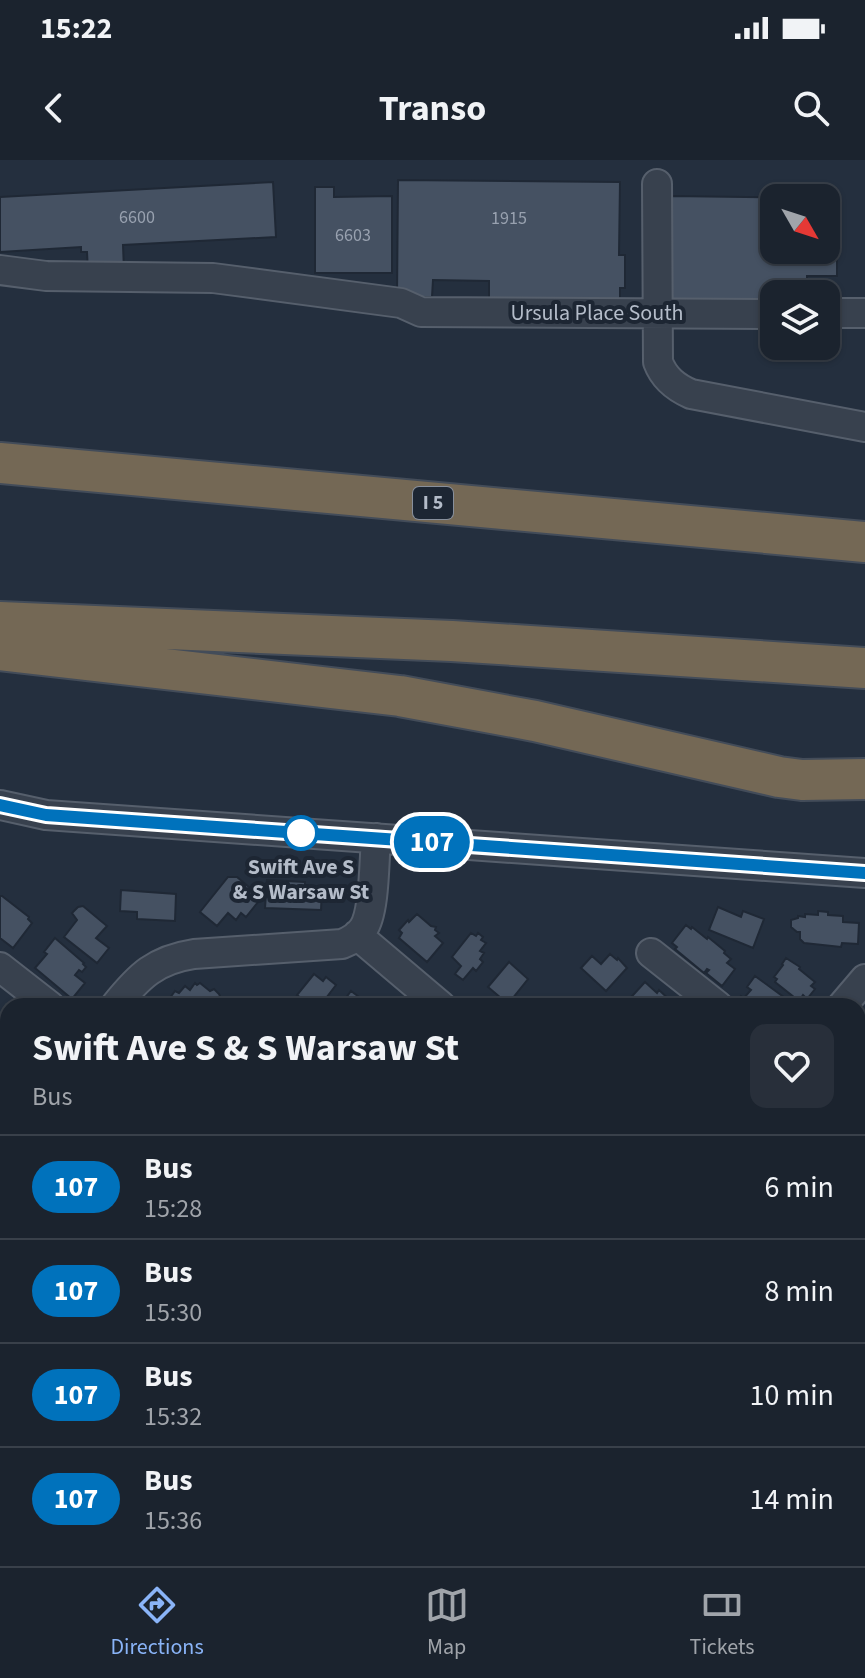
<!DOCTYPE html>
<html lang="en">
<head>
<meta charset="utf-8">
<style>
	body { margin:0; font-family:"Source Sans 3",sans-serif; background:#282f3a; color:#f1f3f6; height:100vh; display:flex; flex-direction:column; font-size:30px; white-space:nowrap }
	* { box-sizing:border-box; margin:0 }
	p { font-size:26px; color:#a0a4aa }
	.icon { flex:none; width:44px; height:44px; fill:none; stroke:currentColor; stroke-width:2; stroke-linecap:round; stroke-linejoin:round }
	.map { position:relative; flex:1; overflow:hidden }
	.sheet { position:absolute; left:0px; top:838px; width:866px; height:568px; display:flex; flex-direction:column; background:#1b232e; border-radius:24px 24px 0 0; box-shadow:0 2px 6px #0004,0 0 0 2px #39404a }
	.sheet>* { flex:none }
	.badge { padding:0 16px; border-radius:26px; font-size:28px; line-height:52px }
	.needle { width:52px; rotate:129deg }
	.controls { position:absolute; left:760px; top:24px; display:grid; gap:16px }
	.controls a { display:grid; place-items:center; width:80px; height:80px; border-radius:16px; background:#1b232e; box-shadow:0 2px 6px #0004,0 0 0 2px #39404a; font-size:40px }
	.map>.badge { position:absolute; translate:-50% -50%; box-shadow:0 0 0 4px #fff }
	.round { display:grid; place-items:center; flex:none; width:84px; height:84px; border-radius:16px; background:#282f3a }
	.head { display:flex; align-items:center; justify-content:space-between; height:136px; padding:0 32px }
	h1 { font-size:38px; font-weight:700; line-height:60px }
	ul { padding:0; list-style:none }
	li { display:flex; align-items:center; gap:24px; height:104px; padding:0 32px; border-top:2px solid #39404a }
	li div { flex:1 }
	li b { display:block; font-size:30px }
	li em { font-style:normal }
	li .badge { min-width:88px; font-weight:700; text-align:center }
	.status { display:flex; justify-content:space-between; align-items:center; height:56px; padding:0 40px; background:#1b232e; direction:ltr }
	.status svg { height:22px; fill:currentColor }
	header { display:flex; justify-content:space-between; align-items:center; height:104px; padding:0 32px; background:#1b232e; font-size:36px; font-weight:700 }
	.tab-bar { display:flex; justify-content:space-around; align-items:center; height:112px; border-top:2px solid #39404a; background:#1b232e; font-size:22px; color:#a0a4aa }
	.tab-bar a { display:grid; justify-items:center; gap:4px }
	.tab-bar .selected { color:#8ab4f8 }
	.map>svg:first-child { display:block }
	.building { fill:#455162; stroke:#1f2835; stroke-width:2; fill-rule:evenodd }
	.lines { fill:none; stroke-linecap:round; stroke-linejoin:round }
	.minor-casing { stroke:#565f6c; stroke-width:32 }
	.highway-casing { stroke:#434c59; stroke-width:44 }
	.minor { stroke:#38414e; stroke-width:28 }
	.highway { stroke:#746855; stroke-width:40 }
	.line-casing { stroke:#fff; stroke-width:18 }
	.line { stroke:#0072bc; stroke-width:12 }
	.stop-dot { fill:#fff; stroke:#0072bc; stroke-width:4 }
	.labels { text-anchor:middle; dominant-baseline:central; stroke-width:8; stroke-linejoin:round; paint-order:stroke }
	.number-label { font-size:18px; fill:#98a1af }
	.shield { fill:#1d2633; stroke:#878f9c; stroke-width:2 }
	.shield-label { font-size:20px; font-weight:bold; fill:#b4bcc9 }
	.street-label { font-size:22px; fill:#b4bcc9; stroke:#1d2633 }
	.stop-label { font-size:22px; font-weight:bold; fill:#b4bcc9; stroke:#1d2633 }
</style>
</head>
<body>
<div class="status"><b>15:22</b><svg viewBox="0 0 49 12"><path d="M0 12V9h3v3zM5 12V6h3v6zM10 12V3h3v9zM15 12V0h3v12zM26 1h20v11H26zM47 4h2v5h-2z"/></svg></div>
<header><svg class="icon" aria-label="back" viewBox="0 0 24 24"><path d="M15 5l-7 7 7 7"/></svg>Transo<svg class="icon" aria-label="search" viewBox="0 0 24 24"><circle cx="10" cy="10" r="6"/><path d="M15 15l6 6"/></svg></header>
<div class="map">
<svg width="865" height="1406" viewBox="0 0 865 1406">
	<rect width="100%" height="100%" fill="#242f3e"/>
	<!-- building -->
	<path class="building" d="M398,20L620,22L619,95H625V128H620V139L489,138V121L433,120L432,137H397Z
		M273,22L276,77L123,85L124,110L88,112L87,92H81V87L0,92V37Z
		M315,27H334V37L392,36V113H315Z
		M671,36L834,38L833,89H837V116H807V134H774V140L670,139ZM774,38H826V90H774Z
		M228,717H237L256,733L252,738L258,742L246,757L241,753L236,760L228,753L217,766L200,752Z
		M267,720L305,722V728L322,729L321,750L265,748Z
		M121,730L176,734L175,761L137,759V752L120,751Z
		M0,736H2L29,757L28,759L32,763L13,788L0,778Z
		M83,746L107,766L96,778L109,788L97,803L64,777L77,760L72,753L78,747Z
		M718,747L741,757L743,751L764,759L753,788L709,770Z
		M818,751L828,752V755L843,756V762L859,763L858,784L842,783L841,787L804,783L800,779V772H797L791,767V760L798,758V756L805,757V754L818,755Z
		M417,754L431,766L436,767L435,770L439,773L435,776L443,783L427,802L399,778L402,773L399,770L408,760L409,762Z
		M686,765L691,769L692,767L707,779L708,777L725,791L724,793L731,799L727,803L735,809L722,826L706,813L709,810L707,809L704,813L675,789L677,787L672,783Z
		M471,773L476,776L478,773L483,777L481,780L486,783L480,791L484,793L480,799L483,802L476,811L473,808L463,820L455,814L461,806L452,797Z
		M55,778L84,803L83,804L86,807L82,812L79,810L75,815L85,823L72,839L35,808L47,794L44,792Z
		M610,794L617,800L618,798L627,808L606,831L581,808L592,796L601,804Z
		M786,798L800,807L799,809L815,822L811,826L815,829L807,839L803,835L799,841L775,822L777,819L774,817L783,805L782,804Z
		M509,802L528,819L508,844L488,827Z
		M314,814L323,821L326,817L336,825L327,837L329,839L325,844L322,841L319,846H311L297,835Z
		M755,816L785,838L778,846H734L741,836L744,838L751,830L747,827Z
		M645,822L657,833L659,830L673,843L670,846H623Z
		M195,823L197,825L200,823L210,831L214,829L219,834L220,836L217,840L218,841L214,846H164L175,831L179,833L185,826L190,830Z
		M351,831L363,840L360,846H340Z
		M8,870V899L0,892V879Z
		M858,989L865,995V1033L858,1029Z
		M8,1036V1071L0,1080V1046Z
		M7,1374L8,1398H39L50,1406H0V1383Z
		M79,1398H113L117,1401L113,1406H73Z
		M544,1398H581L574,1406L552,1405L548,1406L542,1401Z
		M598,1398H630L626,1406H591Z
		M705,1398H761L753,1406H711L704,1399Z"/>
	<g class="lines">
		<defs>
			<path id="minor" d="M657,24L658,202C664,218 675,227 691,234L865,267
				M0,110L46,116L213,118L401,143L421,152L774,154
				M826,153H865
				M0,645L46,655L865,713
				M357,775L441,846
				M651,793L718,846
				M0,807L50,846
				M115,846C139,816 155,800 194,794L342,784C350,781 358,776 363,769C375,752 374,700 376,678
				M842,846L865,819
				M858,937L865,943
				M0,989L8,979
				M858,1092L865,1084
				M862,1282L865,1280
				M0,1320L8,1311
				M858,1340L865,1332
				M506,1398L516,1406
				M370,1406L376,1398
				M803,1406L809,1398"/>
			<path id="highway" d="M0,303L865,382
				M0,462L452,481L865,508
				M0,490L400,536L535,561L779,617L802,620L865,619"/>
		</defs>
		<!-- minor casing -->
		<use href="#minor" class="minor-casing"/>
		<!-- highway casing -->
		<use href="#highway" class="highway-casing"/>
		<!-- minor -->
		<use href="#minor" class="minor"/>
		<!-- highway -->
		<use href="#highway" class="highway"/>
	</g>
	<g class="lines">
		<defs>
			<path id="line" d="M0,645L46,655L865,713"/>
		</defs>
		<!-- line casing -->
		<use href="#line" class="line-casing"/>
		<!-- line -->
		<use href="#line" class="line"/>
	</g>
	<!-- markers -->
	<circle class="stop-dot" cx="301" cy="673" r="16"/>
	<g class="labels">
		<!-- number labels -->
		<g class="number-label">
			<text x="137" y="57">6600</text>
			<text x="509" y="58">1915</text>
			<text x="353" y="75">6603</text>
		</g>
		<!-- shield labels -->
		<rect class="shield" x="413" y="327" width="40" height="32" rx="6"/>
		<g class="shield-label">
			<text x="433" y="343">I 5</text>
		</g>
		<!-- street labels -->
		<g class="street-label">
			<text x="597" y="153">Ursula Place South</text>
		</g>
		<!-- stop labels -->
		<g class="stop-label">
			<text x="301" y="707">Swift Ave S<tspan x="301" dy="25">&amp; S Warsaw St</tspan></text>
		</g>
	</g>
</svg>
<div class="controls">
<a><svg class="needle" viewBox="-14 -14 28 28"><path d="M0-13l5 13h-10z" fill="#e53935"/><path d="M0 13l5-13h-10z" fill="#a0a4aa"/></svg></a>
<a><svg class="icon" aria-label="layers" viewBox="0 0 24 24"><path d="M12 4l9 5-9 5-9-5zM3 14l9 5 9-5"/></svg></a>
</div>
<b class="badge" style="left:432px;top:682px;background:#0072bc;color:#fff">107</b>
<section class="sheet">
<div class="head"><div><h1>Swift Ave S &amp; S Warsaw St</h1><p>Bus</p></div><a class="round"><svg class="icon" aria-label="heart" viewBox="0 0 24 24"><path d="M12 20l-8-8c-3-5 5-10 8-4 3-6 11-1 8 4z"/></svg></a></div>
<ul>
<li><span class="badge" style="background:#0072bc;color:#fff">107</span><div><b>Bus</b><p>15:28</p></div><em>6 min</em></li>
<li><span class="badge" style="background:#0072bc;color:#fff">107</span><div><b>Bus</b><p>15:30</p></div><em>8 min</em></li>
<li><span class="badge" style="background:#0072bc;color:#fff">107</span><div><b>Bus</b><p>15:32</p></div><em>10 min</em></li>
<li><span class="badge" style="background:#0072bc;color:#fff">107</span><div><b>Bus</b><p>15:36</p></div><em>14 min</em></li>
</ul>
</section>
</div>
<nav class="tab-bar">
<a class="selected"><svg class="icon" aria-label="directions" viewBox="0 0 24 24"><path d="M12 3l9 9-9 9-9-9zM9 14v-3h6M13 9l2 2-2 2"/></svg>Directions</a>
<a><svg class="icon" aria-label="map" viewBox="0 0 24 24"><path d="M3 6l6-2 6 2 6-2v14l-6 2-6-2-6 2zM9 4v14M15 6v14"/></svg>Map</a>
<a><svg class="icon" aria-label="tickets" viewBox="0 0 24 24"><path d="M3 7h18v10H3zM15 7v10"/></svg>Tickets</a>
</nav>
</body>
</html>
